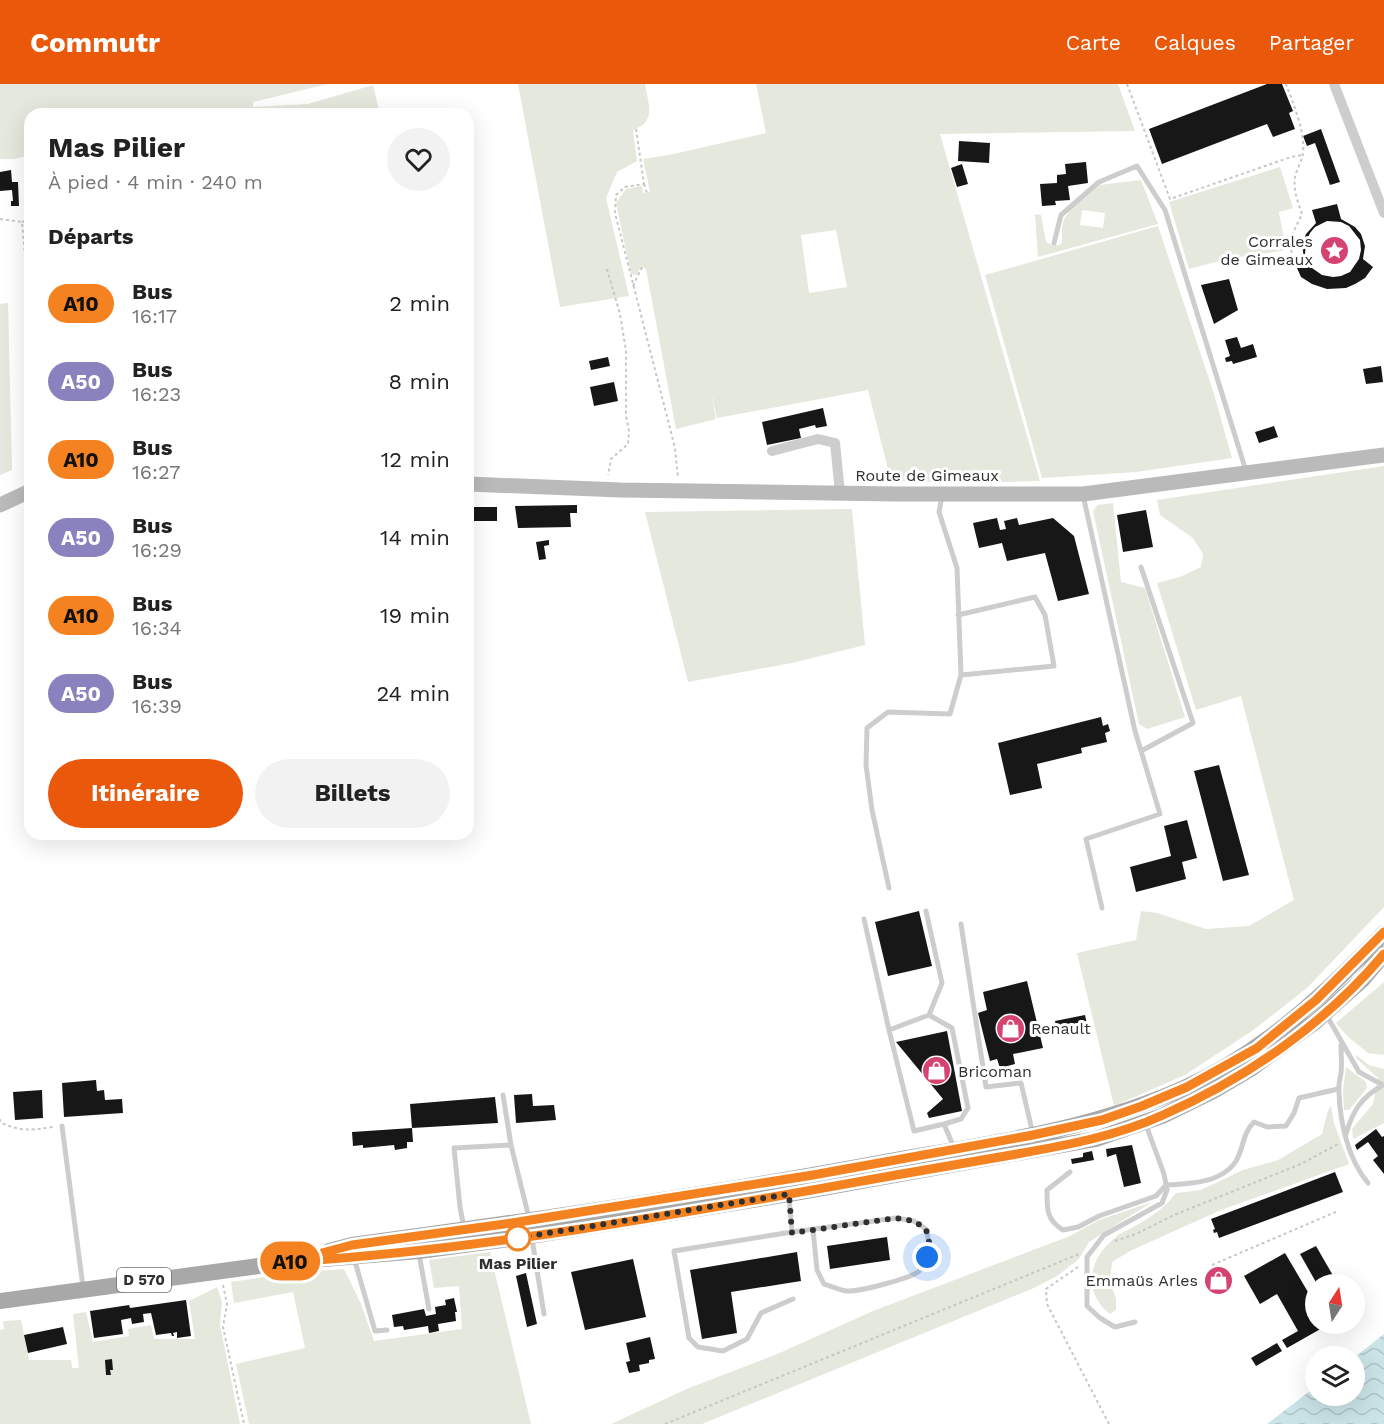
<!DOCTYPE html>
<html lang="fr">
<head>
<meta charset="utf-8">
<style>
	body { margin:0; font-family:"Work Sans",sans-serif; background:#f2f2f2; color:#222; height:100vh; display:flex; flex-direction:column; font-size:22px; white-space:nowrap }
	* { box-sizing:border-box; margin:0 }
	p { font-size:20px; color:#767676 }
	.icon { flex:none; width:33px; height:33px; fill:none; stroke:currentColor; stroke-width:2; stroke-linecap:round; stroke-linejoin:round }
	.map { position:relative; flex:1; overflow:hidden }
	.drawer { position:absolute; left:24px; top:24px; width:450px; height:732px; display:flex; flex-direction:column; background:#fff; border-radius:18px; box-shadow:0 6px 24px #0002 }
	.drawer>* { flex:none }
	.badge { padding:0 12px; border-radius:20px; font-size:21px; line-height:39px }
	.needle { width:39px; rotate:12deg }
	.controls { position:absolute; left:1305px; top:1190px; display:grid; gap:12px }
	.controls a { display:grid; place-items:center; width:60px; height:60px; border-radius:50%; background:#fff; box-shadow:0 6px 24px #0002; font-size:30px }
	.you { position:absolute; width:30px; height:30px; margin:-15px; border:4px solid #fff; border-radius:50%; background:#1a73e8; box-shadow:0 0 0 9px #1a73e833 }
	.map>.badge { position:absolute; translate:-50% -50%; box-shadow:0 0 0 3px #fff }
	h2 { padding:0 24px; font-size:22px; line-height:54px }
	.round { display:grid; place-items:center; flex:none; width:63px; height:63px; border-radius:32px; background:#f2f2f2 }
	.overview { display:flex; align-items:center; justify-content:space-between; height:102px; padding:0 24px }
	h1 { font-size:28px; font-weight:700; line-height:45px }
	.primary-button { display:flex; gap:12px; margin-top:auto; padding:12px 24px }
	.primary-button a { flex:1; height:69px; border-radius:36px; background:#ea580c; color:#fff; font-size:24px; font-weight:700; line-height:69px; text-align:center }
	.primary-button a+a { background:#f2f2f2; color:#222 }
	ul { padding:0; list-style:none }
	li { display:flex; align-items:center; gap:18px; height:78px; padding:0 24px }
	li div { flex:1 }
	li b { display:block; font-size:22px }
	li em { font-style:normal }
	li .badge { min-width:66px; font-weight:700; text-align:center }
	header { display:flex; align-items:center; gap:36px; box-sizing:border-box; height:84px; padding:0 30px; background:#ea580c; color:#fff }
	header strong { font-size:28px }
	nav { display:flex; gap:33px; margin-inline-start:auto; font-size:21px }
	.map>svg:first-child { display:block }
	.green { fill:#e5e8dc; fill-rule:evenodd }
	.water { fill:url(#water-waves) }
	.building { fill:#171717; fill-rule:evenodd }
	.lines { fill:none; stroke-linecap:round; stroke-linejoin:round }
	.path { stroke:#c7c7c7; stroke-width:2; stroke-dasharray:3 3; stroke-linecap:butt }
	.lane { stroke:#cdcdcd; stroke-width:5 }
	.street { stroke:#cdcdcd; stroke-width:10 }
	.secondary { stroke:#bababa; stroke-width:15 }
	.primary { stroke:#a8a8a8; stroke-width:16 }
	.line-casing { stroke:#fff; stroke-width:14 }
	.line { stroke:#f58220; stroke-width:9 }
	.walk { stroke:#303030; stroke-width:6; stroke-dasharray:0 10.8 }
	.stop-dot { fill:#fff; stroke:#f58220; stroke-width:3 }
	.labels { text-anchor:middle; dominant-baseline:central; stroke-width:6; stroke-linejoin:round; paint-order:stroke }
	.shield { fill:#fff; stroke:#6e6e6e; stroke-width:1.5 }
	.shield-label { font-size:15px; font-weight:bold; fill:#303030 }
	.poi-label { font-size:16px; fill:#303030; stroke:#fff; text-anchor:end }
	.street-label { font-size:16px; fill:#303030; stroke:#fff }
	.stop-label { font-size:16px; font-weight:bold; fill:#303030; stroke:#fff }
</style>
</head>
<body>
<header>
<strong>Commutr</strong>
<nav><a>Carte</a><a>Calques</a><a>Partager</a></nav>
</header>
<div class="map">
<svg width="1384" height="1340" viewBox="0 0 1384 1340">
	<defs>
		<pattern id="water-waves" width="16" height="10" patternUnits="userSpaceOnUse" patternTransform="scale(1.5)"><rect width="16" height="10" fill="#cae3e7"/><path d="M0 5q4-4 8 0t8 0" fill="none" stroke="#aec3c6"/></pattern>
	</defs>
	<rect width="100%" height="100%" fill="#fff"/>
	<!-- green -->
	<path class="green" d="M0,0H328L253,18V23L308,20L373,1L380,30H30V71L15,75H0Z
		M518,0H645C648,19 657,38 633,46L637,77L617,88L606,114L629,212L560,223Z
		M756,0H1118L1135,47L940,50L1040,397L961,399L891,397L868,306L717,334L711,308L716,335L676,345L646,185L641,182L637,191L631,190L616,119L626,105L642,102L643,109L650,108L643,75L669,71L766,49ZM836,146L847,203L809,209L801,151Z
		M1280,83L1293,124L1279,128L1286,166L1227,175L1189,185L1169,118Z
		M1141,96L1158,140L1038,173L1035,130L1041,131L1046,158L1052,161H1059L1062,158V143L1064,135L1072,124L1100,101ZM1082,126L1105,129L1103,144L1080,141Z
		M1158,142L1214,310L1232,374L1136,388L1042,394L985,191Z
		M8,219L12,386L0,391V220Z
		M1384,382V823L1307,904L1252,947L1185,991L1114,1022L1077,869L1136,856L1141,827L1157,829L1206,845L1249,842L1294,816L1241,612L1196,626L1157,499L1180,493L1201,483L1203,470L1193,454L1160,431L1157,416Z
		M1113,419L1121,498L1145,504L1185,633L1147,645L1139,640L1093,427L1098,421Z
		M852,425L865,561L792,579L688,598L645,428Z
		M1384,898V971L1368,969L1348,953L1336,939Z
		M1356,971L1369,981L1384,985V1039L1353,1055L1352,1045L1373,1020L1378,994L1356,974Z
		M1346,983L1366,998L1367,1004L1349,1026H1344L1343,1007Z
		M1331,1022L1334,1039L1349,1080L1221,1126L1130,1167L1112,1178L1110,1198L1116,1215V1226L1110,1230C1081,1207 1089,1174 1117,1152C1122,1148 1131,1145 1137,1141C1153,1132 1165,1123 1176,1109L1201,1106L1243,1086L1278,1076L1322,1050L1328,1026Z
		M1152,1118L1089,1158L1079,1175L1057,1192L1034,1204L702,1340H611L689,1304L775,1271L873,1227L1070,1152L1099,1136Z
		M490,1168L531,1340H249L236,1280L305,1264L293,1208L234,1219L231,1198L291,1189L344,1185L361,1220L374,1257L462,1245L459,1202L434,1204L429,1176Z
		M217,1203L222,1218L220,1241L240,1340H0V1246L4,1245L3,1237L21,1236L29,1276H71L72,1284H79L73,1230L86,1228L93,1258L129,1252L128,1245L151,1241L154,1255H195L189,1217Z"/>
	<!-- water -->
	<path class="water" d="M1384,1250V1340H1267L1315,1303L1316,1311H1354L1355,1273Z"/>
	<!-- building -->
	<path class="building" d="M1267,0H1282L1293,27L1289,29L1295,45L1273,53L1267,40L1162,80L1149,45Z
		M1321,45L1340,98L1330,101L1315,59L1307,62L1303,52Z
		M959,57L990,59L989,79L958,77Z
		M1086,78L1088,99L1068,102L1070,116L1055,117L1056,121L1042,122L1040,100L1057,99V91L1066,90L1065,80Z
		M962,80L968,100L957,103L951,84Z
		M11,86L12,98H18L19,122H11V117H13L12,106L0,107V88Z
		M1337,120L1341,135L1355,143L1361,150L1365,162L1363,175L1373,183L1365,194L1355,200L1346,204L1327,205L1312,200L1301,193L1297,184L1305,180L1302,161L1306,150L1316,139L1312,126ZM1327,137L1341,138L1349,142L1360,156L1361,166L1359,175L1350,188L1341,192L1333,193L1322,191L1312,184L1305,170L1306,158L1310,149L1315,143Z
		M1229,195L1238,226L1214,240L1201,201Z
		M1237,253L1241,264L1253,260L1257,273L1233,280L1232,277L1226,278L1225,274L1230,272L1225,256Z
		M608,273L610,282L591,286L589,277Z
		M1381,282L1383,298L1366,300L1363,285Z
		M614,298L618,317L594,322L590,303Z
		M823,324L827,342L816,344L815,341L799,345L801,354L767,361L762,338Z
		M1274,342L1278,353L1259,359L1255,348Z
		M577,421V429H570L571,443L518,444L515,422Z
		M468,423H497V437H468Z
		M1146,426L1153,463L1123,468L1117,431Z
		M997,434L1000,446L1006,445L1004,437L1017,434L1019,441L1053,434L1074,452L1089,510L1058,517L1045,469L1007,477L1002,459L979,464L973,439Z
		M549,456V461L544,462L546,475L539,476L536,458Z
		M1101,633L1103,642L1108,640L1110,647L1105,649L1107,658L1081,664L1082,669L1037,680L1042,704L1010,711L998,659Z
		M1219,681L1249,791L1223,797L1194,687Z
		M1187,736L1197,774L1182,778L1186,795L1136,808L1130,783L1171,772L1164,742Z
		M919,827L932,882L888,892L875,838Z
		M1027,897L1043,964L1013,970L1015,980L1000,984L997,975L990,977L978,929L987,926L983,908Z
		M1085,931L1088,945L1064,950V947L1057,948L1055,937Z
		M947,947L962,1027L929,1034L927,1029L943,1015L896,958Z
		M96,996L97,1007L104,1006L105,1016L122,1015L123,1029L64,1033L62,999Z
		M42,1006L43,1034L15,1036L13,1008Z
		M532,1010L533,1022L554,1021L556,1036L516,1039L514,1011Z
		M495,1013L498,1039L412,1044L413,1058H407V1064L395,1066L394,1061L363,1064V1061L353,1062L352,1048L412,1044L410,1020Z
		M1376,1045L1382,1053L1384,1052V1090L1373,1076L1378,1072L1368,1058L1357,1066L1355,1061Z
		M1132,1061L1141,1099L1124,1103L1116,1070L1107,1073L1106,1065Z
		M1092,1067L1094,1076L1072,1080L1071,1075L1083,1073V1069Z
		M1335,1088L1343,1108L1219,1154L1217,1148L1214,1149L1213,1146L1215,1145L1211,1135Z
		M887,1153L890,1176L830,1185L827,1162Z
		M1316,1162L1335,1195L1326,1200H1317L1300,1170Z
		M797,1168L801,1197L731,1208L737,1249L702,1255L690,1186Z
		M1285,1169L1315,1220L1312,1222L1316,1229V1239H1321L1324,1243L1287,1264L1282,1256L1298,1247L1277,1210L1260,1220L1244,1192Z
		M633,1175L646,1233L585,1246L571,1188Z
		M526,1189L537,1240L527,1243L516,1192Z
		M454,1214L457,1228H455L456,1237L438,1240L439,1247L429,1249L428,1242L404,1246L403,1242L394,1243L392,1231L424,1225L426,1232L436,1230L435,1223L446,1221L445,1216Z
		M186,1216L191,1252L177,1254V1248L173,1249L174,1252H172L171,1249L156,1251L151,1229L143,1230L144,1238L132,1240L131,1234L121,1236L123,1250L94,1254L90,1227L129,1221L130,1224Z
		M63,1243L67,1260L28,1269L24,1251Z
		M650,1253L655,1275L649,1276V1279L639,1281L640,1287L629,1289L626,1278L630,1277L626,1259Z
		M1277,1259L1282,1267L1256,1282L1251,1274Z
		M112,1275L113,1286H110L111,1291H106L105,1276Z"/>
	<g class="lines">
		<!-- path -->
		<path class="path" d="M1127,0L1170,115L1291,73L1303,71
			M636,45L644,100L625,103L616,111L615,129L675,364L678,394
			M644,100L647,109
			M0,135L22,138L30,227
			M22,138L30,135
			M1271,177L1292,171L1290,155L1302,130C1298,119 1293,105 1295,94C1296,85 1303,77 1303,67C1305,47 1293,19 1286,0
			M607,185L620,230L626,267V332L629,347L628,360L611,375L608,391
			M633,202L642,183
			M0,1035V1038C19,1048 32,1046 53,1043
			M1115,1157L1136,1150L1174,1131L1301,1080L1338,1060
			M1212,1181L1338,1127
			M1078,1183L1046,1205L1047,1220L1109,1340
			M223,1201L227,1220L223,1243L244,1340
			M665,1340L1079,1170"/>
		<!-- lane -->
		<path class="lane" d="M1054,159L1061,131L1099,98L1137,82L1165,126L1246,387
			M1083,411L1135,647L1160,730L1086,755L1102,824
			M958,531L1035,513L1045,531L1054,582L961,591
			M1141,667L1193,639L1141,483
			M889,804L872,726L866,681L867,644L888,628L950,630L961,591L957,484L939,428L942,412
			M926,827L942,899L929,931
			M864,835L889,946
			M961,840L986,1003L1021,999L1033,1050
			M1327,932L1359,988L1383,1001C1361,1014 1353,1026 1346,1050
			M1341,961C1341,970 1342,980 1341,989C1340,995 1338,1001 1339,1008C1340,1039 1348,1075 1368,1099
			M944,1040L914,1047L889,946L929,931L952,944L968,1024L961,1035L944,1040L954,1064
			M62,1042L83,1203
			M511,1061L529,1134
			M1070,1088L1047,1106C1047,1124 1046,1136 1063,1146L1078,1143L1099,1132L1156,1112L1166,1101C1189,1100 1222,1099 1236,1077C1244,1064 1242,1050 1254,1038L1267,1043L1286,1042L1294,1029L1299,1014L1338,1005
			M789,1112L792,1148L674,1167L689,1254L698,1263L723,1267L747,1255L761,1229L793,1215
			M464,1144L460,1123L454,1064L511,1061L503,1011
			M792,1148L896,1134L914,1137L926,1145C930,1159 931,1177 918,1188C908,1195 859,1208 846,1207C839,1206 831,1202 824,1200L817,1186L813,1146
			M532,1155L544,1230
			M419,1170L429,1225
			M354,1174L375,1247L387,1246
			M1135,1238L1115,1243L1100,1234L1087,1222V1173L1104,1151L1162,1119L1167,1106L1164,1090L1146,1041"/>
		<!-- street -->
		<path class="street" d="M1334,0L1384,129
			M772,367L818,355L835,359L840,409"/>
		<!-- secondary -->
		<path class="secondary" d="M468,400L621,406L896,410H1083L1384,371
			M0,421L30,407"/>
		<!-- primary -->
		<path class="primary" d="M329,1167L352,1161C530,1137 707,1111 884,1078C986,1060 1088,1047 1184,1004C1246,976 1297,935 1345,888C1358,875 1372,862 1384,849
			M0,1217L288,1178L419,1167L518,1154L789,1110L1096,1055L1162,1032L1213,1007L1252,984L1315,938L1362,896L1384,870"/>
	</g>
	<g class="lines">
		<defs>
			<path id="line" d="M1384,848L1316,916L1257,964L1187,1003L1142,1022L1102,1036L1033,1051L813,1091L512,1139L352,1161L288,1178C492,1165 695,1127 896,1091C936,1084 976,1077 1017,1070C1067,1061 1117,1052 1163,1031C1247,994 1325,940 1384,870"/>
		</defs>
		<!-- line casing -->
		<use href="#line" class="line-casing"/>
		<!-- line -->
		<use href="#line" class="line"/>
		<!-- walk -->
		<path class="walk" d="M518,1154L789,1110L792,1149L896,1134L914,1137L926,1145L929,1158L927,1173"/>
	</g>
	<!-- icons -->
	<defs>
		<symbol id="sight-disc" viewBox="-11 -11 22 22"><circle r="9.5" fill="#d54370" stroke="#fff"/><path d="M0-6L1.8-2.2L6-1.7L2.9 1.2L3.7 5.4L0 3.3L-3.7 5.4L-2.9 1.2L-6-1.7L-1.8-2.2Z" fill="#fff"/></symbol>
		<symbol id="shop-disc" viewBox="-11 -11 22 22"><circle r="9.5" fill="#d54370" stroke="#fff"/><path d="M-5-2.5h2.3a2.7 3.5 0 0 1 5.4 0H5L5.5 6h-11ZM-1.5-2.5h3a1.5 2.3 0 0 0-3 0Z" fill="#fff"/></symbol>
	</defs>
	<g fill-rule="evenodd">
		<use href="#sight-disc" x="1318" y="150" width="33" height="33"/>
		<use href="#shop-disc" x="994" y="928" width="33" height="33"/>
		<use href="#shop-disc" x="920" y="970" width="33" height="33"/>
		<use href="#shop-disc" x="1202" y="1180" width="33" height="33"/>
	</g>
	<!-- markers -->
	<circle class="stop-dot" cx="518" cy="1154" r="12"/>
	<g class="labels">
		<!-- shield labels -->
		<rect class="shield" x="117" y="1184" width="54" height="24" rx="4.5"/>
		<g class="shield-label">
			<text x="144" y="1196">D 570</text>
		</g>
		<!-- poi labels -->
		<g class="poi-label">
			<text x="1313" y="157">Corrales<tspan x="1313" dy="18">de Gimeaux</tspan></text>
			<text x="1031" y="944" text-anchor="start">Renault</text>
			<text x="958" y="987" text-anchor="start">Bricoman</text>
			<text x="1198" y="1196">Emmaüs Arles</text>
		</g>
		<!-- street labels -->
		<g class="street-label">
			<text x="927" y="391">Route de Gimeaux</text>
		</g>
		<!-- stop labels -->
		<g class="stop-label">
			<text x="518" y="1179">Mas Pilier</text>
		</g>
	</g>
</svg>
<div class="controls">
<a><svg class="needle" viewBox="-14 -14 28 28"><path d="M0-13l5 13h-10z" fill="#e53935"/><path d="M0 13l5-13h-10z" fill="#767676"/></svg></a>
<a><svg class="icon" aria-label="layers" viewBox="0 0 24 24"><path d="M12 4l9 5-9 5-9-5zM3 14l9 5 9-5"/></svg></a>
</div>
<div class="you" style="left:927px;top:1173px"></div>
<b class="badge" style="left:290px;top:1177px;background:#f58220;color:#111">A10</b>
<section class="drawer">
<div class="overview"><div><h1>Mas Pilier</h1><p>À pied · 4 min · 240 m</p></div><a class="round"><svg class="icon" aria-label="heart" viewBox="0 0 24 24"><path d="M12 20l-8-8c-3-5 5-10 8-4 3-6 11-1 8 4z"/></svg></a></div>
<h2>Départs</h2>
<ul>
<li><span class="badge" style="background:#f58220;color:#111">A10</span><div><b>Bus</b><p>16:17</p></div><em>2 min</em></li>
<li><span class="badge" style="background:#8a82be;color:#fff">A50</span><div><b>Bus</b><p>16:23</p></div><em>8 min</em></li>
<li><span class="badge" style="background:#f58220;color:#111">A10</span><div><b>Bus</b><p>16:27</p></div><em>12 min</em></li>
<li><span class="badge" style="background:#8a82be;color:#fff">A50</span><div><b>Bus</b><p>16:29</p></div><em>14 min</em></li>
<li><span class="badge" style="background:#f58220;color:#111">A10</span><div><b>Bus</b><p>16:34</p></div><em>19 min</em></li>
<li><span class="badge" style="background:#8a82be;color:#fff">A50</span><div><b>Bus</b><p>16:39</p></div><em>24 min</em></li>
</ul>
<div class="primary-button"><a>Itinéraire</a><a>Billets</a></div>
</section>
</div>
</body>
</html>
